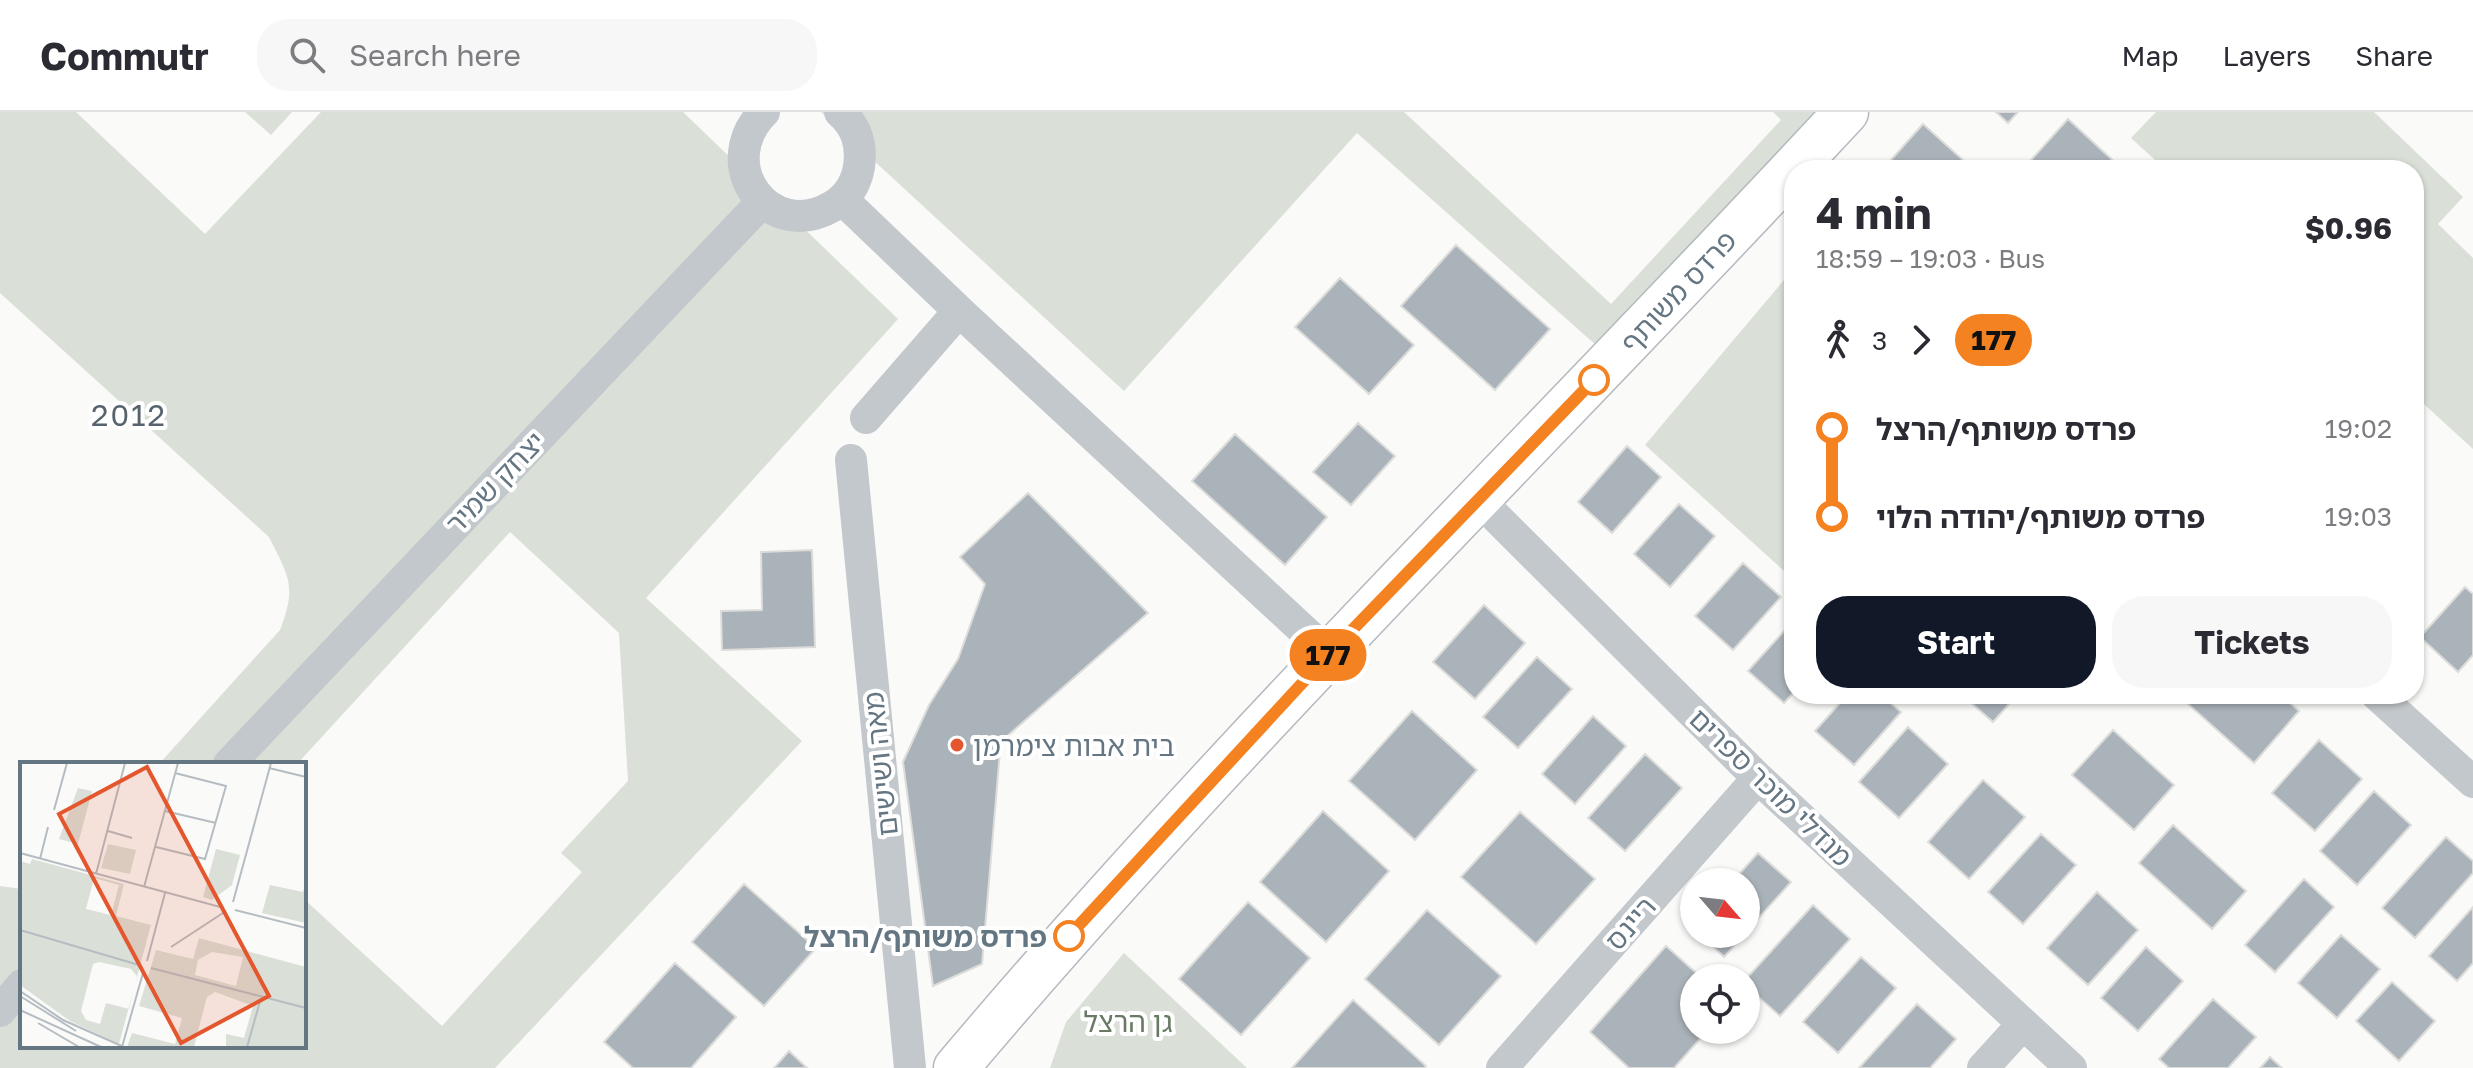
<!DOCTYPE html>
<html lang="en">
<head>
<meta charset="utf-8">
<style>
	body { margin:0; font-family:"Golos Text","Noto Sans Hebrew",sans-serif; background:#f7f7f7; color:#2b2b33; height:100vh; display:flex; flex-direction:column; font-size:30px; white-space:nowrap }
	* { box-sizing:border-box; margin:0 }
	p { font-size:26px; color:#7c7c81 }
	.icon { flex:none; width:44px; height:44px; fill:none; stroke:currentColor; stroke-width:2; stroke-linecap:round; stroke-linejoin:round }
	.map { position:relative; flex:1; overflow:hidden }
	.side { position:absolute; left:1784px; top:48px; width:640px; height:544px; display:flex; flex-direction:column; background:#fff; border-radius:32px; box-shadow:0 2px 6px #0004 }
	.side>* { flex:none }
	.badge { padding:0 16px; border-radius:26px; font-size:28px; line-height:52px }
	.needle { width:52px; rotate:118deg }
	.tools { position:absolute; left:1680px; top:756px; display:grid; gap:16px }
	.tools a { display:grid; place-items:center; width:80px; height:80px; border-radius:50%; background:#fff; box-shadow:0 2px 6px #0004; font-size:40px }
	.map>.badge { position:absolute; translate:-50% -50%; box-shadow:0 0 0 4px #fff }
	.legs { display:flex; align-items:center; gap:12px; height:88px; padding:0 32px; font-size:26px }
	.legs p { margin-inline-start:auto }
	.summary { display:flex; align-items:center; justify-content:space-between; height:136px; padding:0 32px }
	h1 { font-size:44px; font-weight:700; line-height:60px }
	.action { display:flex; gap:16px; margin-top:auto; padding:16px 32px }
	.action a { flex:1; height:92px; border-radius:32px; background:#111827; color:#fff; font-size:32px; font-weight:700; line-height:92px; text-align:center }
	.action a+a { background:#f7f7f7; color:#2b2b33 }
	ul { padding:0 32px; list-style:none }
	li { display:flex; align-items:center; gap:28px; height:88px; font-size:30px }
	li i { display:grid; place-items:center; width:12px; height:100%; margin:0 10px; background:currentColor }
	li i::after { content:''; width:20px; height:20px; margin:-10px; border:6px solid; border-radius:50%; background:#fff }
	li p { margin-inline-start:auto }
	li:first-child i { background:linear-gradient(#0000 50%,currentColor 0) }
	li:last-child i { background:linear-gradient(currentColor 50%,#0000 0) }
	header { display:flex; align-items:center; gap:48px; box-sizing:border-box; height:112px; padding:0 40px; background:#fff; border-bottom:2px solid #e1e1e2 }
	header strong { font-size:38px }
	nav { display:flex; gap:44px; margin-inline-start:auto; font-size:28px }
	.search { width:560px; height:72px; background:#f7f7f7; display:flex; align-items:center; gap:20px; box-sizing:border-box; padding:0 28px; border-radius:32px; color:#7c7c81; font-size:30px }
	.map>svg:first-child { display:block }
	.green { fill:#dadfd7 }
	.building { fill:#aab3b9; stroke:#dcdcda; stroke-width:2 }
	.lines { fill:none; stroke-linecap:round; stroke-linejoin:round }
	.secondary-casing { stroke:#b3babf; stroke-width:47 }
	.street { stroke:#c3c8cc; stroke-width:32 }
	.secondary { stroke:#fff; stroke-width:44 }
	.line-1-casing { stroke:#fff; stroke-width:18 }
	.line-1 { stroke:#f58220; stroke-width:12 }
	.stop-1-dot { fill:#fff; stroke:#f58220; stroke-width:4 }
	.poi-dot { fill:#e4572e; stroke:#fff; stroke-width:3 }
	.labels { text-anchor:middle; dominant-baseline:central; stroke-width:8; stroke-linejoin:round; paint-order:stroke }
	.street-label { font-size:28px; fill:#657683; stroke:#fff }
	.poi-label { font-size:28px; fill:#657683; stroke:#fff; text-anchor:start }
	.stop-label { font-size:28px; font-weight:bold; fill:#657683; stroke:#fff; text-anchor:end }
	.park-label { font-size:28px; fill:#687a64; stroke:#fff }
	.neighbourhood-label { font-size:30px; letter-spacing:2px; fill:#57646e; stroke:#fff }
	.inset-road { fill:none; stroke:#b5bdc2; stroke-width:2 }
	.view { fill:#e4572e; fill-opacity:0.15; stroke:#e4572e; stroke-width:4 }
	.inset-edge { fill:none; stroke:#657683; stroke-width:4 }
</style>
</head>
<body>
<header>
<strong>Commutr</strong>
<div class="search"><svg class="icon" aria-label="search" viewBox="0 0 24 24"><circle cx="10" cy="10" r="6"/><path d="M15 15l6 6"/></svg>Search here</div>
<nav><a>Map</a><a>Layers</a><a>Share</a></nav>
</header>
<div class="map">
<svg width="2473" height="956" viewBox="0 0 2473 956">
	<rect width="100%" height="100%" fill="#fafaf8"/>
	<!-- green -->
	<path class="green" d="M0,0H76L205,122L321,0H683L898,207L646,486L802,629L495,956H0V774L22,777V934H304V787L442,914L582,760L561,741L628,669L619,521L510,420L297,652H159L280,518C297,474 289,465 269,425L0,181Z
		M245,0H292L271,23Z
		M821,0H1404L1611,192L1781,8L1773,0H1816L1597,234L1357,21L1124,279Z
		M2156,0H2374L2463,85L2438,112L2473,146V337L2414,283V58H2166L2131,26Z
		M1794,156V468L1645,333Z
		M1124,841L1247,956H1050L1066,910Z"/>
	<!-- building -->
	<path class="building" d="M1996,0H2018L2008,11Z
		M2068,7L2120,55L2118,58H2022Z
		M1923,12L1963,48L1954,58H1882Z
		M1456,133L1550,217L1495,278L1401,194Z
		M1340,166L1414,233L1369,282L1295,215Z
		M1358,311L1395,344L1351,393L1313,360Z
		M1235,322L1327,405L1285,453L1192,369Z
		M1627,334L1661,365L1612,421L1578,390Z
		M1028,381L1148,501L1005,626L1000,639L982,852L933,874L903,650L929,593L958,547L985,472L960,445Z
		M1679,392L1715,424L1670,475L1634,442Z
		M812,438L815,535L722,538L721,499L762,498L761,440Z
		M1743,451L1781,485L1733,538L1695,504Z
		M2465,475L2473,482V543L2458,560L2420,525Z
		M1484,493L1525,531L1475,587L1433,550Z
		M1794,508V580L1784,591L1748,559Z
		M1537,545L1572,577L1518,636L1483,605Z
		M1848,582H1880L1901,600L1854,653L1815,619Z
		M1961,582H2018L1993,610Z
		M2280,582L2299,599L2254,651L2178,583Z
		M1412,599L1477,658L1415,728L1349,669Z
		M1593,604L1626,634L1575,692L1542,662Z
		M1908,615L1948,652L1899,706L1859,670Z
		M2113,618L2174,673L2134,718L2072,663Z
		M2319,628L2362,667L2315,719L2272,681Z
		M1645,642L1682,676L1625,739L1588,706Z
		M1983,668L2025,705L1969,767L1928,730Z
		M2374,679L2411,713L2357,773L2320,739Z
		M1323,699L1389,759L1326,830L1260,770Z
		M1520,700L1595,767L1536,832L1461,765Z
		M2173,713L2246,779L2212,817L2139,751Z
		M2041,722L2076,753L2023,812L1988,780Z
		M2446,725L2473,749V761L2415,826L2382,796Z
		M1758,741L1791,770L1746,820V770H1732Z
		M2304,767L2334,795L2275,860L2245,833Z
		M744,772L816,836L764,894L692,830Z
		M2097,780L2138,818L2088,873L2047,836Z
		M1248,790L1310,846L1241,923L1179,867Z
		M1813,793L1850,827L1780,904L1746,874V867Z
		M2473,795V851L2457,869L2429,844Z
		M1427,798L1501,864L1439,933L1365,867Z
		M1700,822H1745L1724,845Z
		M2341,823L2380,857L2337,906L2298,871Z
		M1666,834L1702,866H1694V918H1708L1674,956H1629L1590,920Z
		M2146,835L2183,869L2138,919L2101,886Z
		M1861,845L1896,876L1838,941L1803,910Z
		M675,851L736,905L691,956H633L604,930Z
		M2392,870L2435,909L2399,949L2356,909Z
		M2213,887L2256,925L2228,956H2169L2159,947Z
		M1353,888L1426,954L1424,956H1292Z
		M1917,892L1956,927L1930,956H1859Z
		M789,939L807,956H774Z
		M2270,945L2282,956H2260Z"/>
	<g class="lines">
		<defs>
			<path id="secondary" d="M956,956C1237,623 1550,319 1846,0"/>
		</defs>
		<!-- secondary casing -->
		<use href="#secondary" class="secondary-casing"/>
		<!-- street -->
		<path class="street" d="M764,0C712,52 769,132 833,94C848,85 856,72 859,55C862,33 857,15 840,0
			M843,88L959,199L1329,542
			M866,306L959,199
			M851,348L910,956
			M1478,387L1758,666L2071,956
			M2376,582L2473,670
			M229,652L762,90
			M0,899L22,873
			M1502,956L1758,666
			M1983,956L2023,912"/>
		<!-- secondary -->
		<use href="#secondary" class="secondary"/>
	</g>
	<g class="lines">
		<defs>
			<path id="line-1" d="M1069,824L1329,542L1594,268"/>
		</defs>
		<!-- line-1 casing -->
		<use href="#line-1" class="line-1-casing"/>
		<!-- line-1 -->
		<use href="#line-1" class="line-1"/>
	</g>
	<!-- markers -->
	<g class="stop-1-dot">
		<circle cx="1594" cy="268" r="14"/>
		<circle cx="1069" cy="824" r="14"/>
	</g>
	<circle class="poi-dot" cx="957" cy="633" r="8"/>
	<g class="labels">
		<!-- street labels -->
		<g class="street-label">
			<text transform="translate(1678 179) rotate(-47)">פרדס משותף</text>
			<text transform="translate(495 370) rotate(-46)">יצחק שמיר</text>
			<text transform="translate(880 652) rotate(-96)">מאה ושישים</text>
			<text transform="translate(1771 675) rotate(44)">מנדלי מוכר ספרים</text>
			<text transform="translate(1630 811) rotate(-49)">ריינס</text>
		</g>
		<!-- poi labels -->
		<g class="poi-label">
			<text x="973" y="633">בית אבות צימרמן</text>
		</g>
		<!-- stop labels -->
		<g class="stop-label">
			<text x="1047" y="824">פרדס משותף/הרצל</text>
		</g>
		<!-- park labels -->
		<g class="park-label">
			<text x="1128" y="909">גן הרצל</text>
		</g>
		<!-- neighbourhood labels -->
		<g class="neighbourhood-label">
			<text x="129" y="303">2012</text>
		</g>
	</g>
	<!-- overview -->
	<g transform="translate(20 650)">
		<rect width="286" height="286" fill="#fafaf8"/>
		<path d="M58,26L72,29L58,82L39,77ZM88,82L116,88L110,112L81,106ZM196,87L220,93L212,123L192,138L183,135ZM12,97L104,122L96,154L131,163L99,282L50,259L0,223V99L10,102ZM74,116L99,123L91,153L66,147ZM79,200L111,207L117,214L109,247L86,241L80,262L66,258L61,249L73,202ZM286,119V161L242,151L250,123L283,130ZM179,176L286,205V285H206V272L224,276L233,244L195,230L187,235L174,285H107L112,271L155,282L162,256L119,244L136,188L173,197ZM192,190L223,195L216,224L175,213L178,198Z" fill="#dadfd7" fill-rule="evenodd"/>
		<path class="inset-road" d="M249,6L286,15M34,48L47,1M145,49L196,61M88,69L112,76M136,85L185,97L206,24L155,11M0,91L204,146M20,97L28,65M76,112L105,1M124,125L158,1M213,140L251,1M215,148L286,166M0,168L119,203M151,185L206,149M127,199L145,131M131,206L286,246M0,229L43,258L104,285M0,234L56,269M0,248L81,285M18,261L59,285M102,285L123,211M227,285L241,236"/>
		<path class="view" d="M127,5L249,234L161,281L39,52Z"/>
		<rect width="286" height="286" class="inset-edge"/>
	</g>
</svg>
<div class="tools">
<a><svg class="needle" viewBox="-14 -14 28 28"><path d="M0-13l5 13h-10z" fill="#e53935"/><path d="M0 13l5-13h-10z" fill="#7c7c81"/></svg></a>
<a><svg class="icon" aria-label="locate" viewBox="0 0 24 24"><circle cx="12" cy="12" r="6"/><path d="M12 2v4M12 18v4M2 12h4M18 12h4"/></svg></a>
</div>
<b class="badge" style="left:1328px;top:543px;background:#f58220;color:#111">177</b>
<section class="side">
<div class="summary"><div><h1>4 min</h1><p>18:59 – 19:03 · Bus</p></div><b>$0.96</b></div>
<div class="legs"><svg class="icon" aria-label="walk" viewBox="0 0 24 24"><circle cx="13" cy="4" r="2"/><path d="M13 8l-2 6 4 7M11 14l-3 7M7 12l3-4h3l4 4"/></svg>3<svg class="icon" aria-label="forward" viewBox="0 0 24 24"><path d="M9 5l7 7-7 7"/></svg><b class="badge" style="background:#f58220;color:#111">177</b></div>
<ul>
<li><i style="color:#f58220"></i><b>פרדס משותף/הרצל</b><p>19:02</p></li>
<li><i style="color:#f58220"></i><b>פרדס משותף/יהודה הלוי</b><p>19:03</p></li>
</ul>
<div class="action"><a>Start</a><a>Tickets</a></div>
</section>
</div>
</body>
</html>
